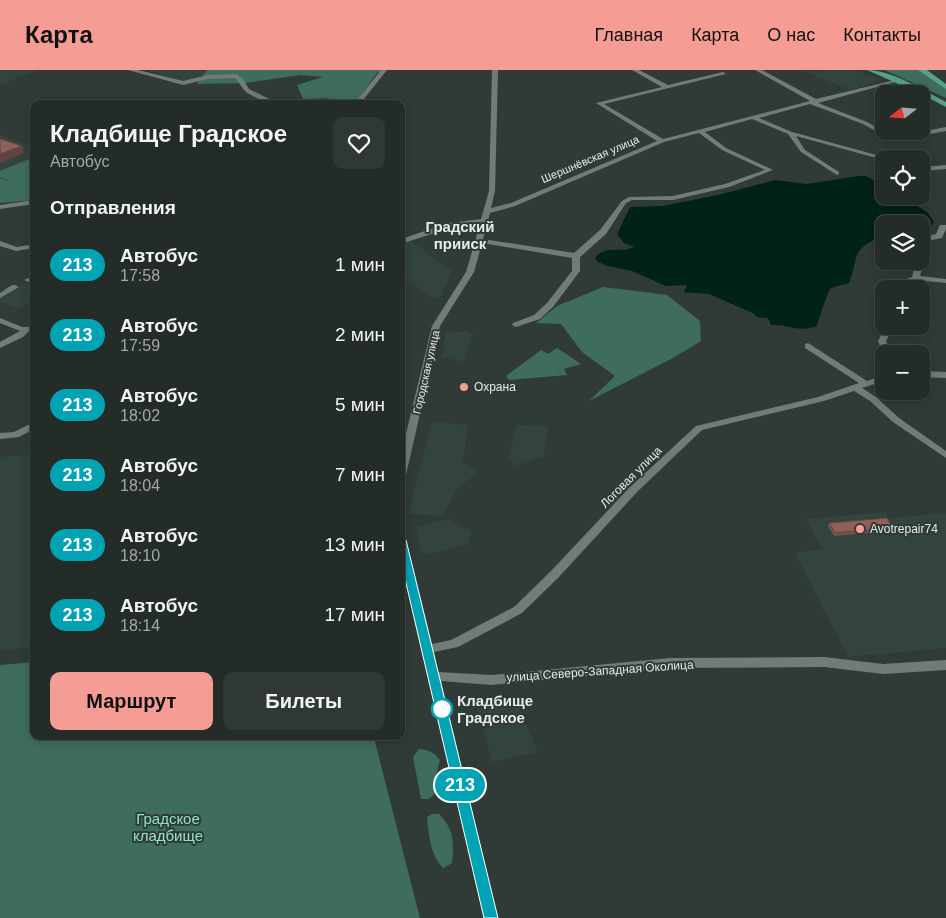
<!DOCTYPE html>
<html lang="ru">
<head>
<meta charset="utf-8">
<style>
	body { margin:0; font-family:Helvetica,sans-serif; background:#303834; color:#f1f3f6; height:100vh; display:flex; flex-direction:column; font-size:19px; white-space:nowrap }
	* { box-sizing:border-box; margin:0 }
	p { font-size:16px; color:#a3a7a8 }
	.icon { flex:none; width:28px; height:28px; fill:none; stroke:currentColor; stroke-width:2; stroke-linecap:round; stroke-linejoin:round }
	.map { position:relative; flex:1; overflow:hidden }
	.panel { position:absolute; left:30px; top:30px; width:375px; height:640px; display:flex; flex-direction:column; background:#242c28; border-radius:10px; box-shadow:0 2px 12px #0003,0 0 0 1px #414845 }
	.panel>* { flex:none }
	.badge { padding:0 10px; border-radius:16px; font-size:18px; line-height:32px }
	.needle { width:32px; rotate:253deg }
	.fabs { position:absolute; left:875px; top:15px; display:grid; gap:10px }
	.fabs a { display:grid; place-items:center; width:55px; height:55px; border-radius:10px; background:#242c28; box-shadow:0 2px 12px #0003,0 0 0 1px #414845; font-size:25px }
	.map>.badge { position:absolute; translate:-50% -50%; box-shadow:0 0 0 2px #fff }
	h2 { padding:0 20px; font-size:19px; line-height:45px }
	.round { display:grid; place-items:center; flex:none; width:52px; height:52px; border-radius:10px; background:#303834 }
	.summary { display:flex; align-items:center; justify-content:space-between; height:85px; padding:0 20px }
	h1 { font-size:24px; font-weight:700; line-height:38px }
	.cta { display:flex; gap:10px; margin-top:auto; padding:10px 20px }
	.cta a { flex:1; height:58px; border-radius:10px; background:#f59c94; color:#111; font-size:20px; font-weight:700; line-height:58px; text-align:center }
	.cta a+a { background:#303834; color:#f1f3f6 }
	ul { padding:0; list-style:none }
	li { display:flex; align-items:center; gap:15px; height:70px; padding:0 20px }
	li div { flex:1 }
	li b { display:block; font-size:19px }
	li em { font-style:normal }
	li .badge { min-width:55px; font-weight:700; text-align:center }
	header { display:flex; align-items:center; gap:30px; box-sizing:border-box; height:70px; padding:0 25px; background:#f59c94; color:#111 }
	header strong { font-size:24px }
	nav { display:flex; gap:28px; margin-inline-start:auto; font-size:18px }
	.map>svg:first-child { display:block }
	.built { fill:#32443d }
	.green { fill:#3f6d5d }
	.water { fill:#002217 }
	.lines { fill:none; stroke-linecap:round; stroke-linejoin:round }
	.minor { fill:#717c78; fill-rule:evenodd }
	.major { fill:#57a08b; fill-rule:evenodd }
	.wall { fill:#79534f }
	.shaded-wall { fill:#634340 }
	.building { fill:#8d605c; stroke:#634340 }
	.line { fill:#00a3b4; stroke:#fff }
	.poi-dot { fill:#f59c94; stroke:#303a36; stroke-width:2 }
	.stop-dot { fill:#fff; stroke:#00a3b4; stroke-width:2.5 }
	.labels { text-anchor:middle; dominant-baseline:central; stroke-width:4; stroke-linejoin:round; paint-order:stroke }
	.far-street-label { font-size:11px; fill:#e4ebe8; stroke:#303a36 }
	.poi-label { font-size:12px; fill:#e4ebe8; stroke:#303a36; text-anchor:start }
	.street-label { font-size:12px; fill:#e4ebe8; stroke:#303a36 }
	.far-district-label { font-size:15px; font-weight:bold; fill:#e4ebe8; stroke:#303a36 }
	.near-stop-label { font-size:15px; font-weight:bold; fill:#e4ebe8; stroke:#303a36; text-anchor:start }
	.near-park-label { font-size:15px; fill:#91e3c7; stroke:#303a36 }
</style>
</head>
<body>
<header>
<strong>Карта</strong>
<nav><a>Главная</a><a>Карта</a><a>О нас</a><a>Контакты</a></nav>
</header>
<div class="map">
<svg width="946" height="848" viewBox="0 0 946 848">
	<rect width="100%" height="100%" fill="#303a36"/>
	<!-- built -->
	<path class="built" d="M0,0H39L0,15Z
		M147,0H224L183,12Z
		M855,0L882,10L850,20L804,1Z
		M0,65L34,78V130L0,133Z
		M411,171L452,201L441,226L435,230L401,205V176Z
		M28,212L34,215V230L17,239L0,232V228Z
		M465,259L473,264L464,292L442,287L446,261L463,262Z
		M432,352L468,355L463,393L479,402L458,418L442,446L408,444Z
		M516,355L548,356L544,387L516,396L509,388Z
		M34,384V577L0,580V387Z
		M885,442L890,448L946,443V578L848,587L795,483L822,479L806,449Z
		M448,449L471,461L469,471L466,475L425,485L420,481L416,458Z
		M518,635L538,682L492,692L478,638Z"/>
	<!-- green -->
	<path class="green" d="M207,0H383L377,3L355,34H325L329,28L303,29L297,15L323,7L300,5L246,13L197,14Z
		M884,0H920L946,18V28Z
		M34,87V130L0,133V108L11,112L0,107V101Z
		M603,217L667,225L700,251L701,271L673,288L589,331L615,306L582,282L561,254L536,253L557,236Z
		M557,278L581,294L564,299L567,305L509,310L506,306L541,280L548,284Z
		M34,592V666H377L375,672L420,848H0V595Z
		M419,679C429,680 434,682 440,690L436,705L437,722L429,729H421L413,687Z
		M432,744H439C454,759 454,772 452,793L443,798C430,784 429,766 427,747Z"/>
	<!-- water -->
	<path class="water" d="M858,106H866L884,116V126H902L928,143L934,152L932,155L921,158V154H884V165C849,181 860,184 849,213C844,215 834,216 830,219C828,222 818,251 817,256C801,263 788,254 771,255L768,248L757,247L755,244L709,224L684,222L687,215L666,216L632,201L608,196L598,192L595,188C606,174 619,184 634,177L624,173L617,164L630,137L663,136L718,125L775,110L807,114Z"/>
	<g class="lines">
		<!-- minor -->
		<path class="minor" d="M128,0H138L183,11L208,5L236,4L243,9L249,19L280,34C271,34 251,27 245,21C241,17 239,12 235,8L208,9L183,15Z
			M381,0H387L360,34H354Z
			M492,0H498L495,121L491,138L511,133L657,71L596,33L662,17L632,0H639L668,15L723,2L726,4L604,34L663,69L810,31L755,0H762L816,29L899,9V11L818,33L867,52L894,67L946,57V61L893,71L863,54L810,34L759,48L792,62L891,89L884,90L796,66L805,80L839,102V104L837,105L801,82L788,64L752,49L705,62L726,78L773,100L729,117L673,130H632L626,133L606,164L580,187V201L553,237L540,249L516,257L512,255L513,253L534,245L547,233L572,201V188L482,173L474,202L440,256L406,405L401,408V384L432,256L466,202L480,154L453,157L401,174V169L449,153L481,149L489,121ZM699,63L722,80L765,100L725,114L673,126L629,127L622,131L600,160L574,183L483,169L490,143L515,136L664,72Z
			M946,95V99L924,101L921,100L922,98L924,97Z
			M401,124L404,126V128L401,129Z
			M34,130V134L0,139V135Z
			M940,155H946V159L942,168L921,172V168L936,164Z
			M0,171L17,177L34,174V178L16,181L0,176Z
			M910,191H918L922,199L920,206L946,209V213L916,210L907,214L906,219H898L901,211L912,207L914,199Z
			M34,205V210L28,212L24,210Z
			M12,215H15L19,217L0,228V223Z
			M0,248L22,257H34V261H29L23,267L0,278V272L20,261L0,253Z
			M886,256H894L886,271L891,284H884V285L878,271Z
			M808,273L867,311L884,305V311L862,318L876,327L899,348L946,381V388L893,352L870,331L854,321L824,331L702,360L637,422L559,507L522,543L458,577L434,582L438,602L491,605L670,588L824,587L883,594L946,590V600L883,604L824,597L670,598L491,615L441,611L498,848H484L401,493V465L406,469L432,574L451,570L514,537L551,501L629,418L696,356L818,327L859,313L805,278V274Z
			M921,301L946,302V308L921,307Z
			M34,352V359L19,367L0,369V363L14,362Z"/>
		<!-- major -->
		<path class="major" d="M867,0C892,0 925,21 946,32V37L921,24Z
			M918,0H927L946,14V19Z"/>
	</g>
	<!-- wall -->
	<path class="wall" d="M829,453L893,458L892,461L834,466L828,456Z"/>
	<!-- shaded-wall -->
	<path class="shaded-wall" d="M22,76L24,83L0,93V84Z"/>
	<!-- building -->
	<path class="building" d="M0,69H1L22,76L0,84Z
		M887,448L893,458L835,463L829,453Z"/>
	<!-- line -->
	<path class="line" d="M401,466L406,470L498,848H484L396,470Z"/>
	<!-- markers -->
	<g class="poi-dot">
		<circle cx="464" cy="317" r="5"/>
		<circle cx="860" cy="459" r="5"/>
	</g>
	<circle class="stop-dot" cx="442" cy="639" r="10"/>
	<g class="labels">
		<!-- far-street labels -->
		<g class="far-street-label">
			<text transform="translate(590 89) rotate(-23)">Шершнёвская улица</text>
			<text transform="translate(426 302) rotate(-77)">Городская улица</text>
		</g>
		<!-- poi labels -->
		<g class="poi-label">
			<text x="474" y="317">Охрана</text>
			<text x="870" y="459">Avotrepair74</text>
		</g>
		<!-- street labels -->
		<g class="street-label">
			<text transform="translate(631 407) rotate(-45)">Логовая улица</text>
			<text transform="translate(600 601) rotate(-4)">улица Северо-Западная Околица</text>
		</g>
		<!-- far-district labels -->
		<g class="far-district-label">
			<text x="460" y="156">Градский<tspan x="460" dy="17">прииск</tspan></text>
		</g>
		<!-- near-stop labels -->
		<g class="near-stop-label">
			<text x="457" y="630">Кладбище<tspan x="457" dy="17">Градское</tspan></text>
		</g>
		<!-- near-park labels -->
		<g class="near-park-label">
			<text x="168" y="748">Градское<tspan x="168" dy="17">кладбище</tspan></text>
		</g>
	</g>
</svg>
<div class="fabs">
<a><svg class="needle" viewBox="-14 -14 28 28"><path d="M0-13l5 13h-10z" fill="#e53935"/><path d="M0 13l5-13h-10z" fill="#a3a7a8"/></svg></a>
<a><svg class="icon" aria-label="locate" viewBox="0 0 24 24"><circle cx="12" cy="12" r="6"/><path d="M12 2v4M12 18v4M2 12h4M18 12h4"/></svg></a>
<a><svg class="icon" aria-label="layers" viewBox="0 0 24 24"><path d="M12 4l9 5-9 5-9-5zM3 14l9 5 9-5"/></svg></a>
<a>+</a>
<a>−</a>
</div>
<b class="badge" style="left:460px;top:715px;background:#00a3b4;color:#fff">213</b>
<section class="panel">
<div class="summary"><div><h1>Кладбище Градское</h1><p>Автобус</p></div><a class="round"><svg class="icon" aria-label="heart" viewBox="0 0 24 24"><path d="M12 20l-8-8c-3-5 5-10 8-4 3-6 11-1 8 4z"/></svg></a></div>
<h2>Отправления</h2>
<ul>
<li><span class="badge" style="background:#00a3b4;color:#fff">213</span><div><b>Автобус</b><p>17:58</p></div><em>1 мин</em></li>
<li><span class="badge" style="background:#00a3b4;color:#fff">213</span><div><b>Автобус</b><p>17:59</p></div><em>2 мин</em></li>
<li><span class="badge" style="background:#00a3b4;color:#fff">213</span><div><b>Автобус</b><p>18:02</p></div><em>5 мин</em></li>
<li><span class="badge" style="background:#00a3b4;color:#fff">213</span><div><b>Автобус</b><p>18:04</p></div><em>7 мин</em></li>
<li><span class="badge" style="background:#00a3b4;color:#fff">213</span><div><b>Автобус</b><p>18:10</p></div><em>13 мин</em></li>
<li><span class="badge" style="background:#00a3b4;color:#fff">213</span><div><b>Автобус</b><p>18:14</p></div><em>17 мин</em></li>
</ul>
<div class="cta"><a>Маршрут</a><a>Билеты</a></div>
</section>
</div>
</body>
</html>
